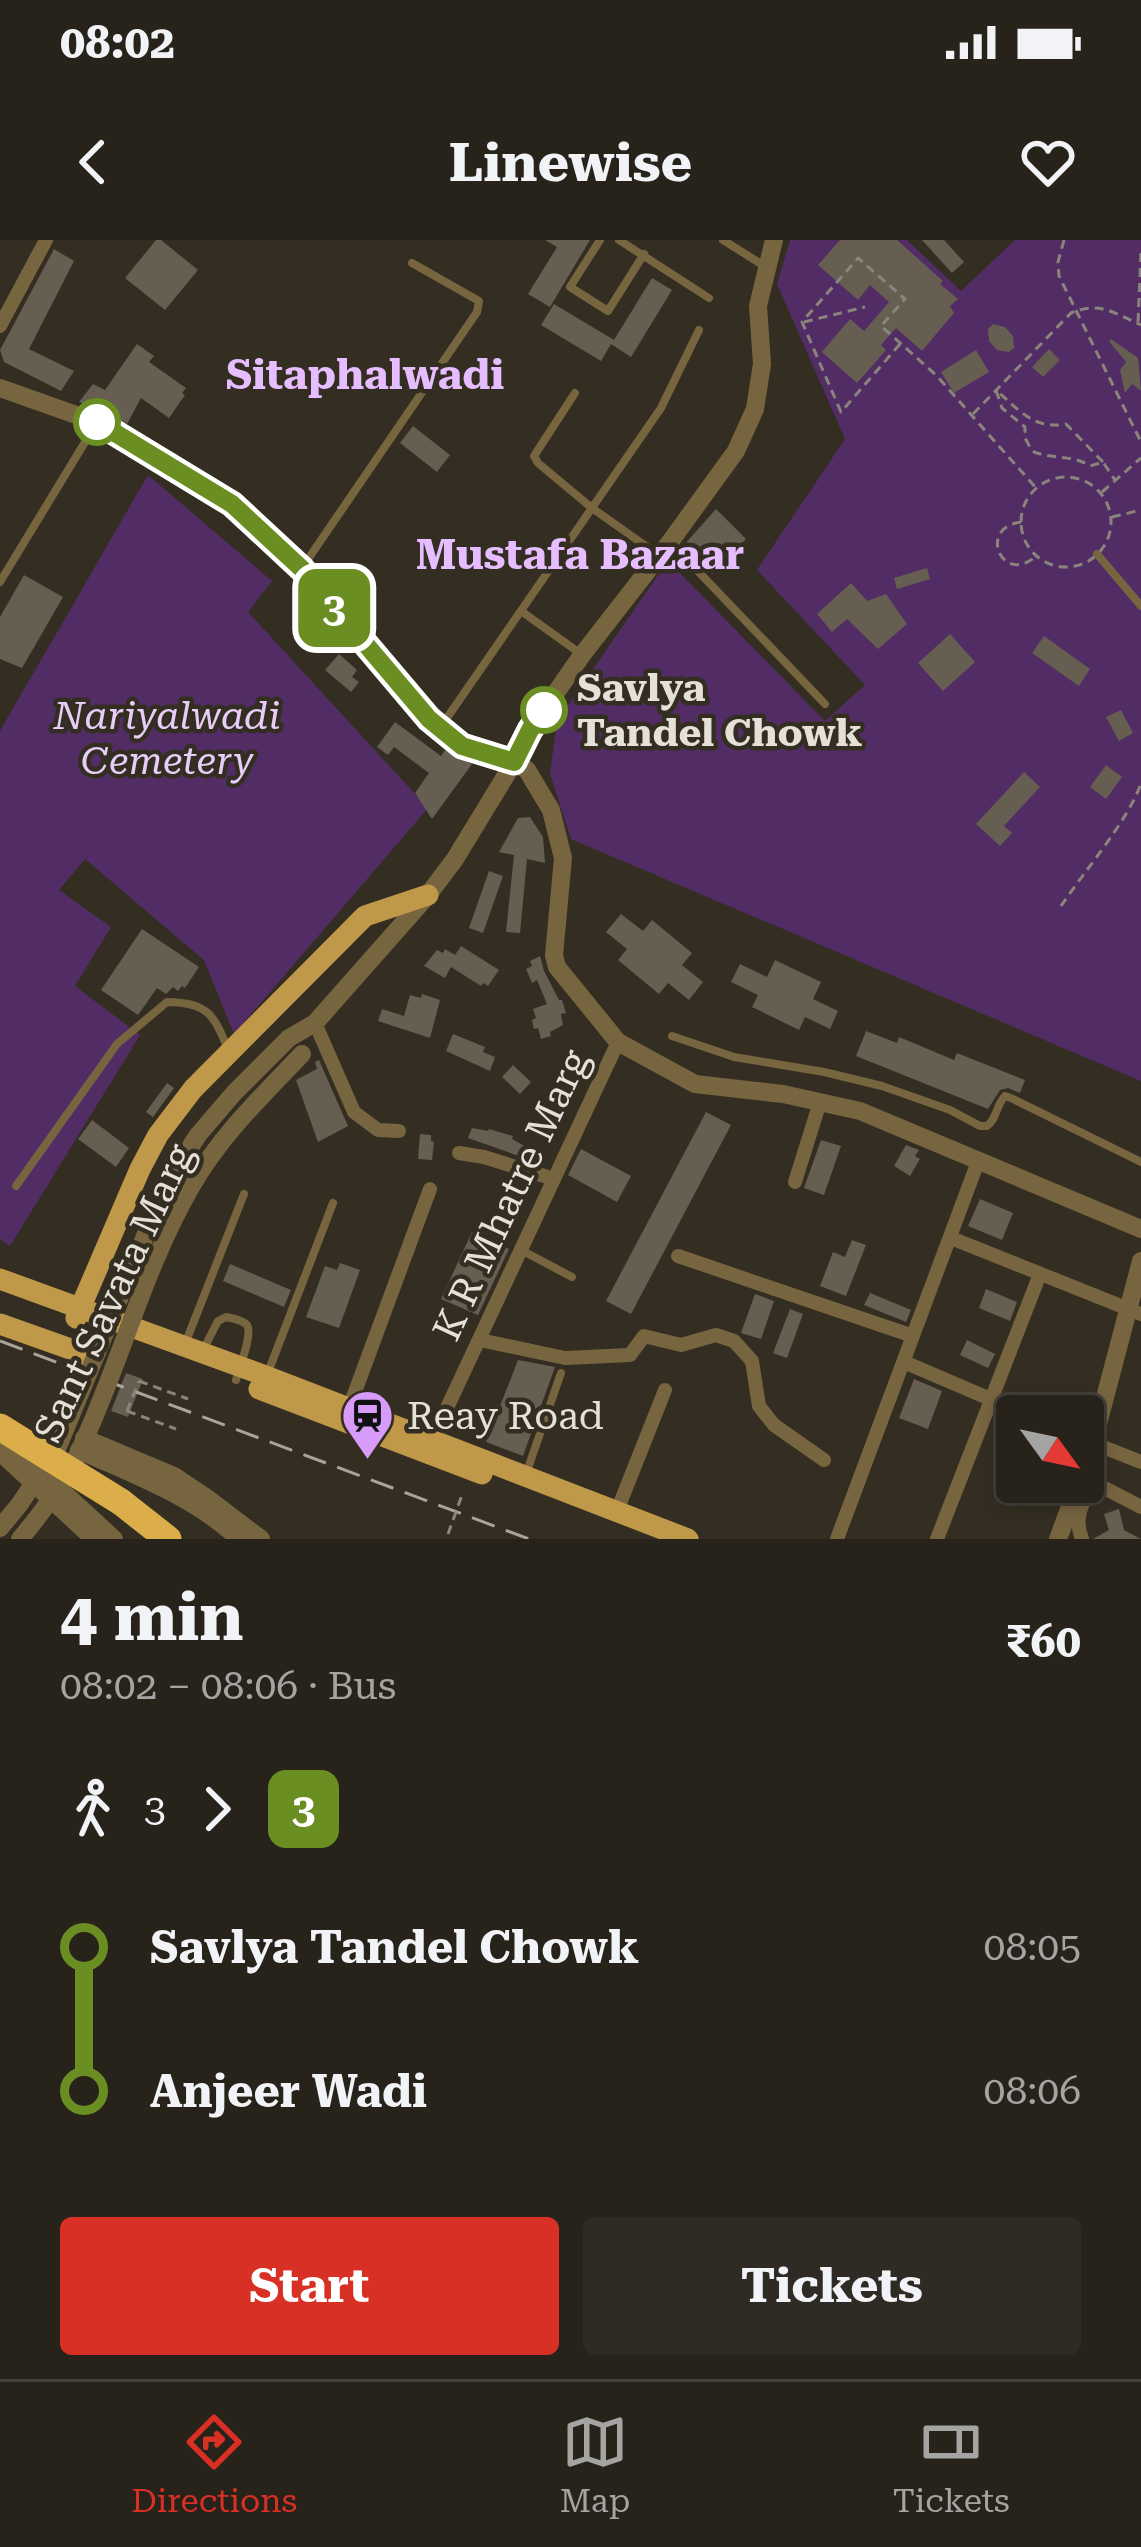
<!DOCTYPE html>
<html lang="en">
<head>
<meta charset="utf-8">
<style>
	body { margin:0; font-family:"Roboto Serif",serif; background:#2f2a23; color:#f1f3f6; height:100vh; display:flex; flex-direction:column; font-size:45px; white-space:nowrap }
	* { box-sizing:border-box; margin:0 }
	p { font-size:39px; color:#a4a4a2 }
	.icon { flex:none; width:66px; height:66px; fill:none; stroke:currentColor; stroke-width:2; stroke-linecap:round; stroke-linejoin:round }
	.map { position:relative; height:1299px; overflow:hidden }
	.panel { display:flex; flex-direction:column; background:#27221a; flex:1 }
	.panel>* { flex:none }
	.badge { padding:0 24px; border-radius:18px; font-size:42px; line-height:78px }
	.needle { width:78px; rotate:123deg }
	.tools { position:absolute; left:996px; top:1155px; display:grid; gap:24px }
	.tools a { display:grid; place-items:center; width:108px; height:108px; border-radius:12px; background:#27221a; box-shadow:0 6px 18px #0003,0 0 0 3px #433f39; font-size:60px }
	.map>.badge { position:absolute; translate:-50% -50%; box-shadow:0 0 0 6px #fff }
	.legs { display:flex; align-items:center; gap:18px; height:132px; padding:0 60px; font-size:39px }
	.legs p { margin-inline-start:auto }
	.summary { display:flex; align-items:center; justify-content:space-between; height:204px; padding:0 60px }
	h1 { font-size:66px; font-weight:700; line-height:90px }
	.button { display:flex; gap:24px; margin-top:auto; padding:24px 60px }
	.button a { flex:1; height:138px; border-radius:12px; background:#d93025; color:#fff; font-size:48px; font-weight:700; line-height:138px; text-align:center }
	.button a+a { background:#2f2a23; color:#f1f3f6 }
	ul { padding:0 60px; list-style:none }
	li { display:flex; align-items:center; gap:42px; height:144px; font-size:45px }
	li i { display:grid; place-items:center; width:18px; height:100%; margin:0 15px; background:currentColor }
	li i::after { content:''; width:30px; height:30px; margin:-15px; border:9px solid; border-radius:50%; background:#27221a }
	li p { margin-inline-start:auto }
	li:first-child i { background:linear-gradient(#0000 50%,currentColor 0) }
	li:last-child i { background:linear-gradient(currentColor 50%,#0000 0) }
	.status { display:flex; justify-content:space-between; align-items:center; height:84px; padding:0 60px; background:#27221a; direction:ltr }
	.status svg { height:33px; fill:currentColor }
	header { display:flex; justify-content:space-between; align-items:center; height:156px; padding:0 60px; background:#27221a; font-size:54px; font-weight:700 }
	.tabs { display:flex; justify-content:space-around; align-items:center; height:168px; border-top:3px solid #433f39; background:#27221a; font-size:33px; color:#a4a4a2 }
	.tabs a { display:grid; justify-items:center; gap:6px }
	.tabs .active { color:#d93025 }
	.map>svg:first-child { display:block }
	.green { fill:#522d65 }
	.building { fill:#655e51 }
	.lines { fill:none; stroke-linecap:round; stroke-linejoin:round }
	.path { stroke:#8a857b; stroke-width:3; stroke-dasharray:9 6; stroke-linecap:butt }
	.service { stroke:#776540; stroke-width:8 }
	.minor { stroke:#776540; stroke-width:14 }
	.tertiary { stroke:#776540; stroke-width:18 }
	.primary { stroke:#bf9949; stroke-width:21 }
	.motorway { stroke:#dbae4a; stroke-width:27 }
	.rail { stroke:#a9a49b; stroke-width:3; stroke-dasharray:24 12; stroke-linecap:butt }
	.path-bridge { stroke:#8a857b; stroke-width:3; stroke-dasharray:9 6; stroke-linecap:butt }
	.tertiary-bridge { stroke:#776540; stroke-width:18 }
	.motorway-bridge { stroke:#dbae4a; stroke-width:27 }
	.line-1-casing { stroke:#fff; stroke-width:27 }
	.line-1 { stroke:#6b8e23; stroke-width:18 }
	.stop-1-dot { fill:#fff; stroke:#6b8e23; stroke-width:6 }
	.labels { text-anchor:middle; dominant-baseline:central; stroke-width:9; stroke-linejoin:round; paint-order:stroke }
	.stop-label { font-size:39px; font-weight:bold; fill:#e5e1d9; stroke:#342e22; text-anchor:start }
	.park-label { font-size:39px; font-style:italic; fill:#e7cdf7; stroke:#342e22 }
	.street-label { font-size:39px; fill:#e5e1d9; stroke:#342e22 }
	.poi-label { font-size:39px; fill:#e5e1d9; stroke:#342e22; text-anchor:start }
	.neighbourhood-label { font-size:42px; font-weight:bold; fill:#e6bdff; stroke:#342e22 }
</style>
</head>
<body>
<div class="status"><b>08:02</b><svg viewBox="0 0 49 12"><path d="M0 12V9h3v3zM5 12V6h3v6zM10 12V3h3v9zM15 12V0h3v12zM26 1h20v11H26zM47 4h2v5h-2z"/></svg></div>
<header><svg class="icon" aria-label="back" viewBox="0 0 24 24"><path d="M15 5l-7 7 7 7"/></svg>Linewise<svg class="icon" aria-label="heart" viewBox="0 0 24 24"><path d="M12 20l-8-8c-3-5 5-10 8-4 3-6 11-1 8 4z"/></svg></header>
<div class="map">
<svg width="1141" height="1299" viewBox="0 0 1141 1299">
	<rect width="100%" height="100%" fill="#342e22"/>
	<!-- green -->
	<path class="green" d="M790,0H907L961,51L1015,0H1141V841L571,599L550,534L557,481L668,321L825,481L865,445L757,330L845,199L777,44Z
		M148,235L272,341L248,372L428,568L234,794L204,720L85,619L59,650L111,687L75,746L140,795L10,1006L0,999V491Z"/>
	<!-- building -->
	<path class="building" d="M156,0H161L198,30L165,70L125,38Z
		M545,0H590L550,67L528,54L557,7Z
		M840,0H897L943,41L940,44L958,59L950,66L954,73L922,111L896,88L881,105L886,110L857,143L822,112L850,79L864,91L889,62L870,45L858,60L818,25Z
		M922,0H944L964,22L952,33Z
		M54,9L74,21L29,109L74,131L61,151L4,122L0,110Z
		M652,38L672,50L631,117L611,104L601,121L541,85L554,64L614,100Z
		M993,84L1005,87L1013,96L1014,108L1009,112L997,110L989,101L988,89Z
		M1111,99L1138,118L1141,151L1132,144L1125,153L1120,130L1126,122L1109,101Z
		M137,104L154,116L149,122L186,148L182,153L185,155L169,178L141,158L127,184L103,170L79,162L93,144L105,150Z
		M1049,109L1060,120L1043,137L1032,127Z
		M976,110L989,132L954,153L941,132Z
		M413,186L450,215L437,232L400,203Z
		M716,269L746,299L712,334L684,305Z
		M927,328L930,339L897,349L894,338Z
		M24,335L63,357L22,428L0,419V377Z
		M851,343L867,361L886,354L907,384L878,409L847,379L832,392L817,374Z
		M950,394L975,422L943,451L918,423Z
		M1044,396L1090,429L1079,446L1032,413Z
		M339,414L357,430L352,437L359,442L351,452L325,430Z
		M1121,470L1133,493L1119,501L1106,477Z
		M395,482L441,516L445,510L472,524L432,579L415,553L429,533L394,507L388,515L377,507Z
		M1106,525L1122,537L1106,559L1090,547Z
		M1024,532L1040,547L1004,586L1012,593L1000,606L976,584Z
		M530,577L543,597L545,623L527,619L520,693L506,692L514,615L499,612L518,578Z
		M489,631L503,636L483,693L469,688Z
		M621,674L643,691L652,680L692,713L682,725L703,742L689,760L668,743L659,754L618,720L627,709L606,692Z
		M142,689L199,727L185,748L182,746L178,751L173,747L166,754L157,748L138,775L101,750Z
		M461,706L499,730L488,746L483,743L481,746L451,727L445,738L424,726L437,710L443,713L445,709L455,715Z
		M540,716L544,731L559,760H562L566,773L561,774L563,785L550,792L551,796L541,799L538,788L534,789L532,780L536,778L533,769L547,764L537,740L532,743L526,729L532,726L530,721Z
		M775,720L821,742L813,759L838,771L830,789L805,777L799,790L752,767L758,755L731,742L740,724L767,737Z
		M422,754L440,760L430,798L378,781L382,769L404,776L410,755L421,758Z
		M866,791L897,803L899,797L954,820L957,813L1025,840L1020,853L1008,848L1000,850L988,869L856,816Z
		M453,794L485,807L483,812L495,817L490,831L446,811Z
		M319,820L348,886L318,902L296,840L317,829L315,822Z
		M513,825L531,842L520,854L502,837Z
		M167,843L174,848L153,877L146,872Z
		M706,872L731,885L631,1074L606,1061Z
		M92,880L129,908L116,927L78,899Z
		M472,888L488,891L489,889L513,896L512,899L537,913L533,921L468,898Z
		M420,894L431,895V901L434,902L432,920L418,919Z
		M821,900L841,906L824,955L804,948Z
		M906,905L919,910L915,916L920,919L910,936L894,926Z
		M581,909L631,936L617,962L568,935Z
		M980,959L1013,973L1002,1000L968,986Z
		M472,992L509,1009L478,1075L441,1059Z
		M852,1000L866,1005L846,1056L820,1046L833,1012L845,1017Z
		M340,1023L360,1030L339,1088L306,1077L325,1026L337,1030Z
		M230,1024L291,1050L284,1067L223,1041Z
		M986,1049L1017,1062L1010,1081L979,1068Z
		M870,1053L911,1070L906,1082L864,1065Z
		M755,1054L774,1061L761,1099L741,1093Z
		M790,1069L803,1074L787,1118L773,1113Z
		M967,1100L995,1114L988,1128L960,1115Z
		M518,1120L555,1127L523,1216L486,1202Z
		M126,1133L143,1139L128,1177L111,1171Z
		M914,1139L942,1151L928,1189L899,1178Z
		M1119,1269L1124,1290L1141,1299H1093L1109,1290L1104,1274Z"/>
	<g class="lines">
		<!-- path -->
		<path class="path" d="M1064,0L1058,22L1059,36L1141,202
			M804,82L865,67
			M1138,82L1141,13
			M900,104L841,172L802,82L858,18L905,59L881,86L937,136L1036,248
			M973,174L1071,73C1100,61 1114,73 1141,85
			M1103,222L1066,184C1034,190 1019,170 996,150L1002,168L1025,187V198L1032,211C1051,220 1073,214 1090,226L1103,222L1115,240
			M1021 282a45 45 0 1 1 90 0a45 45 0 1 1-90 0Z
			M1102,252L1141,218
			M1112,277L1141,270
			M1021,282C977,288 1002,345 1035,317
			M1061,666C1083,633 1130,578 1141,543
			M139,1141L188,1159
			M127,1171L176,1189"/>
		<!-- service -->
		<path class="service" d="M600,0L570,47L608,71L644,14
			M619,0L709,58
			M723,0L766,27
			M575,153L534,216L538,223L592,268L657,314
			M671,303L825,464
			M1097,314L1141,366
			M304,325L477,72L479,61L412,23
			M0,342L96,184
			M521,371L581,414
			M440,488L661,168L699,90
			M672,796L734,817L824,832L882,846L950,870L980,886H987C997,879 996,865 1005,856L1011,858L1141,922
			M16,946L117,804L167,762C209,763 213,774 229,811
			M523,1011L572,1037
			M185,1104L244,954
			M202,1112L218,1081L226,1077C231,1078 243,1080 247,1085C253,1094 239,1129 236,1140
			M267,1135L333,963
			M526,1234L561,1133"/>
		<!-- minor -->
		<path class="minor" d="M0,86L46,0
			M315,783L354,872L378,890L399,891
			M459,913L484,917L554,939
			M795,942L820,862
			M951,998L1141,1074
			M678,1016L913,1096
			M480,1100L565,1118L630,1115L644,1096L681,1105L716,1095L734,1101L752,1121L759,1166L774,1185L824,1220
			M904,1122L1030,1176
			M349,1168L430,949
			M1083,1199L1141,1222
			M432,1200L618,802
			M1083,1237L1141,1267
			M617,1271L665,1150
			M837,1299L979,919
			M937,1299L1040,1034
			M1082,1299C1073,1277 1083,1262 1094,1242"/>
		<!-- tertiary -->
		<path class="tertiary" d="M0,148L96,182L141,207L232,264L302,329L439,489L462,506L514,522L527,530L551,570L563,618L554,715L557,727L618,802L695,844L783,854L860,871L1141,989
			M289,798L315,783L428,655L455,619L514,522L530,490L582,415L670,302L736,211L755,169L762,124L758,66L774,0
			M84,1198L174,1236L207,1258L261,1299
			M12,1205L114,1299
			M79,1210C134,1235 195,1257 239,1299
			M0,1212L94,1299
			M1083,1230L1093,1203L1141,1021
			M1058,1299L1079,1242"/>
		<!-- primary -->
		<path class="primary" d="M0,1039L266,1136L688,1299
			M76,1078L140,929L158,895L193,849L365,676L428,655
			M0,1084L93,1117
			M259,1149L482,1234"/>
		<!-- motorway -->
		<path class="motorway" d="M121,1262L168,1299"/>
		<!-- rail -->
		<path class="rail" d="M0,1101L529,1299"/>
		<!-- path-bridge -->
		<path class="path-bridge" d="M127,1171L139,1141
			M448,1294L462,1255"/>
		<!-- tertiary-bridge -->
		<path class="tertiary-bridge" d="M0,1288L19,1265L57,1209L167,943L198,895L234,853L289,798
			M20,1299C41,1274 62,1246 77,1216C119,1129 142,1032 191,947C220,896 262,856 302,814"/>
		<!-- motorway-bridge -->
		<path class="motorway-bridge" d="M0,1187L121,1262"/>
	</g>
	<g class="lines">
		<defs>
			<path id="line-1" d="M97,182L232,264L302,329L429,479L462,506L514,522L530,490L544,470"/>
		</defs>
		<!-- line-1 casing -->
		<use href="#line-1" class="line-1-casing"/>
		<!-- line-1 -->
		<use href="#line-1" class="line-1"/>
	</g>
	<!-- icons -->
	<defs>
		<symbol id="station-pin" viewBox="-11 -11 22 30"><path d="M0 17L-7.5 6A9.5 9.5 0 1 1 7.5 6Z" fill="#d79bf9" stroke="#342e22"/><path d="M-3-6H3Q5-6 5-4V2Q5 4 3 4L4.5 6H3L1.5 4h-3L-3 6H-4.5L-3 4Q-5 4-5 2V-4Q-5-6-3-6ZM-3.5-4v3h7v-3ZM-3.5 1v1.5H-2V1ZM2 1v1.5H3.5V1Z" fill="#111"/></symbol>
	</defs>
	<g fill-rule="evenodd">
		<use href="#station-pin" x="338" y="1146" width="59" height="81"/>
	</g>
	<!-- markers -->
	<g class="stop-1-dot">
		<circle cx="97" cy="182" r="21"/>
		<circle cx="544" cy="470" r="21"/>
	</g>
	<g class="labels">
		<!-- stop labels -->
		<g class="stop-label">
			<text x="577" y="448">Savlya<tspan x="577" dy="45">Tandel Chowk</tspan></text>
		</g>
		<!-- park labels -->
		<g class="park-label">
			<text x="167" y="476">Nariyalwadi<tspan x="167" dy="45">Cemetery</tspan></text>
		</g>
		<!-- street labels -->
		<g class="street-label">
			<text transform="translate(511 955) rotate(-65)">K R Mhatre Marg</text>
			<text transform="translate(114 1053) rotate(-65)">Sant Savata Marg</text>
		</g>
		<!-- poi labels -->
		<g class="poi-label">
			<text x="407" y="1176">Reay Road</text>
		</g>
		<!-- neighbourhood labels -->
		<g class="neighbourhood-label">
			<text x="365" y="134">Sitaphalwadi</text>
			<text x="580" y="314">Mustafa Bazaar</text>
		</g>
	</g>
</svg>
<div class="tools">
<a><svg class="needle" viewBox="-14 -14 28 28"><path d="M0-13l5 13h-10z" fill="#e53935"/><path d="M0 13l5-13h-10z" fill="#a4a4a2"/></svg></a>
</div>
<b class="badge" style="left:334px;top:368px;background:#6b8e23;color:#fff">3</b>
</div>
<section class="panel">
<div class="summary"><div><h1>4 min</h1><p>08:02 – 08:06 · Bus</p></div><b>₹60</b></div>
<div class="legs"><svg class="icon" aria-label="walk" viewBox="0 0 24 24"><circle cx="13" cy="4" r="2"/><path d="M13 8l-2 6 4 7M11 14l-3 7M7 12l3-4h3l4 4"/></svg>3<svg class="icon" aria-label="forward" viewBox="0 0 24 24"><path d="M9 5l7 7-7 7"/></svg><b class="badge" style="background:#6b8e23;color:#fff">3</b></div>
<ul>
<li><i style="color:#6b8e23"></i><b>Savlya Tandel Chowk</b><p>08:05</p></li>
<li><i style="color:#6b8e23"></i><b>Anjeer Wadi</b><p>08:06</p></li>
</ul>
<div class="button"><a>Start</a><a>Tickets</a></div>
</section>
<nav class="tabs">
<a class="active"><svg class="icon" aria-label="directions" viewBox="0 0 24 24"><path d="M12 3l9 9-9 9-9-9zM9 14v-3h6M13 9l2 2-2 2"/></svg>Directions</a>
<a><svg class="icon" aria-label="map" viewBox="0 0 24 24"><path d="M3 6l6-2 6 2 6-2v14l-6 2-6-2-6 2zM9 4v14M15 6v14"/></svg>Map</a>
<a><svg class="icon" aria-label="tickets" viewBox="0 0 24 24"><path d="M3 7h18v10H3zM15 7v10"/></svg>Tickets</a>
</nav>
</body>
</html>
